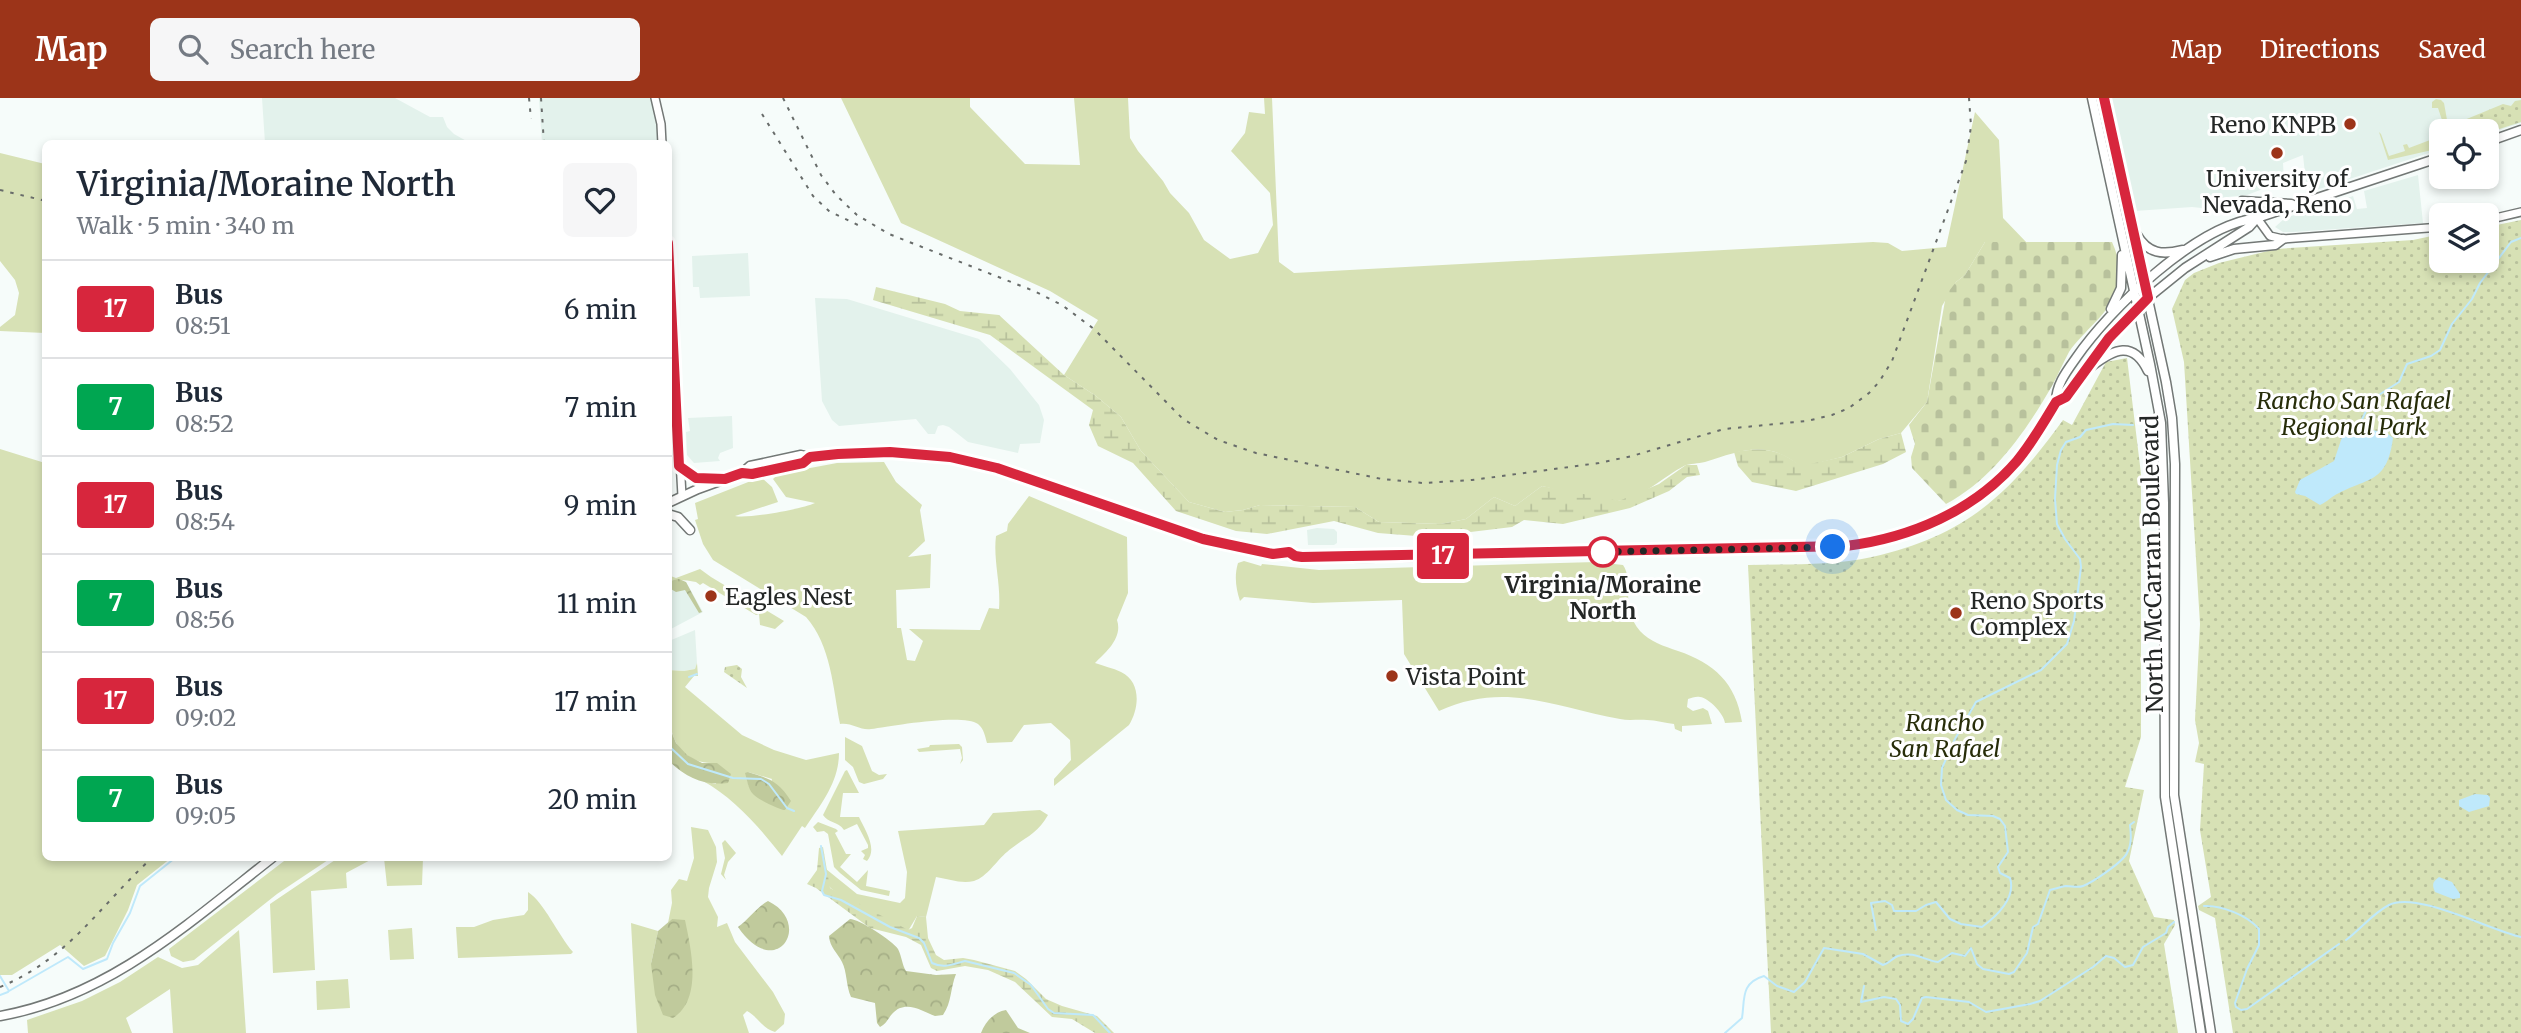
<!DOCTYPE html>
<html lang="en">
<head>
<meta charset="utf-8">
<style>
	body { margin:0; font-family:Merriweather,serif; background:#f6f6f7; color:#1f2937; height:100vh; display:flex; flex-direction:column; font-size:26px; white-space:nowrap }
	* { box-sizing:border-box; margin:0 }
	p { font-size:23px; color:#747a83 }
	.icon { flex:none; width:38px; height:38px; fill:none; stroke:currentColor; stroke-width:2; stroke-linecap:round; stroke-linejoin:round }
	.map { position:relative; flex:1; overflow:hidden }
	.drawer { position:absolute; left:42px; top:42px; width:630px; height:721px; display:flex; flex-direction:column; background:#fff; border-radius:10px; box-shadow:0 4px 10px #0003 }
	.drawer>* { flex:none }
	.badge { padding:0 14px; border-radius:5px; font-size:24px; line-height:46px }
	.controls { position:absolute; left:2429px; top:21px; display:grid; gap:14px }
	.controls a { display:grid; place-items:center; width:70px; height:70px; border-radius:10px; background:#fff; box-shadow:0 4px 10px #0003; font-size:35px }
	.you { position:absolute; width:35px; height:35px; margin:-18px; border:5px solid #fff; border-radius:50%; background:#1a73e8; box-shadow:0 0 0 10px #1a73e833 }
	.map>.badge { position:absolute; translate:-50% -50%; box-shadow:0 0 0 4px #fff }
	.round { display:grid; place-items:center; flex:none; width:74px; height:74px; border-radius:10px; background:#f6f6f7 }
	.headline { display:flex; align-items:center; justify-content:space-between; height:119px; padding:0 35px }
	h1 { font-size:33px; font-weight:600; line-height:52px }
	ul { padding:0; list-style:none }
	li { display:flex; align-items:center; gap:21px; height:98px; padding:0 35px; border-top:2px solid #e0e1e3 }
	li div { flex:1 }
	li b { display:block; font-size:26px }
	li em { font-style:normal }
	li .badge { min-width:77px; font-weight:700; text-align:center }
	header { display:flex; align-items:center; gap:42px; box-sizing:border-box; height:98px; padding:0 35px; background:#9c3419; color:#fff }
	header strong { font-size:33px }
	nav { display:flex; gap:38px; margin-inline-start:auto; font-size:24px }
	.search { width:490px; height:63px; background:#f6f6f7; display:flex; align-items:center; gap:18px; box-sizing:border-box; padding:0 24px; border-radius:10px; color:#747a83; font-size:26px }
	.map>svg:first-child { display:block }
	.built { fill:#e3f2ec }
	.grass { fill:#d7e1b5; fill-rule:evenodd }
	.forest { fill:url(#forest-crowns) }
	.wetland { fill:url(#wetland-marsh) }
	.cemetery { fill:url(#cemetery-stones) }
	.park { fill:url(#park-dots) }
	.water { fill:#bfe9fb }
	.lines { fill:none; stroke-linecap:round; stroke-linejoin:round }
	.stream { stroke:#bfe9fb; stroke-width:2 }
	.secondary-casing { stroke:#737876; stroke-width:10 }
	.primary-casing { stroke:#737876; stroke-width:11 }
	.secondary { stroke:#fff; stroke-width:7 }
	.primary { stroke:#fff; stroke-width:8 }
	.rail { stroke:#686c6a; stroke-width:2; stroke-dasharray:3.5 7; stroke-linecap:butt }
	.line-casing { stroke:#fff; stroke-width:16 }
	.line { stroke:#d7263d; stroke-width:10 }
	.walk { stroke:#242726; stroke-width:7; stroke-dasharray:0 12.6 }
	.poi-dot { fill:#9c3419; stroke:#fff; stroke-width:2.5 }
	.stop-dot { fill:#fff; stroke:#d7263d; stroke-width:3.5 }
	.labels { text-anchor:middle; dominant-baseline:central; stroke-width:6; stroke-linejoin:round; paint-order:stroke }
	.poi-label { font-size:23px; fill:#242726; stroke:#fff; text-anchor:start }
	.park-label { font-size:23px; font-style:italic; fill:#272d09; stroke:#fff }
	.street-label { font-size:23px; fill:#242726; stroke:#fff }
	.stop-label { font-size:23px; font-weight:bold; fill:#242726; stroke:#fff }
</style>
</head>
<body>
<header>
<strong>Map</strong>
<div class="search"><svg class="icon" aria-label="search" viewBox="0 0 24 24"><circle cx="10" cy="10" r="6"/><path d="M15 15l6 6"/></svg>Search here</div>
<nav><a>Map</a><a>Directions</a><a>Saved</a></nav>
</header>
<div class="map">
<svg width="2521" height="935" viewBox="0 0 2521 935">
	<defs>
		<pattern id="forest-crowns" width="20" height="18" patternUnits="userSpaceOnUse" patternTransform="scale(1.75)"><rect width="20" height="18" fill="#c0ca9c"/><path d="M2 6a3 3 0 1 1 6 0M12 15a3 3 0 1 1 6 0" fill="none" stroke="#a5ae86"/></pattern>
		<pattern id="wetland-marsh" width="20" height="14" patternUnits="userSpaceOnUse" patternTransform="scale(1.75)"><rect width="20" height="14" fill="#d7e1b5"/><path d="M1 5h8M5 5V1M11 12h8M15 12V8" fill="none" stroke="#b8c19c"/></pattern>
		<pattern id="cemetery-stones" width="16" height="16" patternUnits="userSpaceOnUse" patternTransform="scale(1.75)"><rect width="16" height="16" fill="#d7e1b5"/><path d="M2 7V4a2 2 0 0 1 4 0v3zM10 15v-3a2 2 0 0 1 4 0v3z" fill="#b8c19c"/></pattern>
		<pattern id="park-dots" width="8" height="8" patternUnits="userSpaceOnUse" patternTransform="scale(1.75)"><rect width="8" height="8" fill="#d7e1b5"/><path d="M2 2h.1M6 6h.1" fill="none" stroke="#b8c19c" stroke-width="1.8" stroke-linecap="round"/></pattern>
	</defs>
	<rect width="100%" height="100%" fill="#f6fcfa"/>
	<!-- built -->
	<path class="built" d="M262,0H395L430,19H443L447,29L454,36L470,45H265Z
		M539,0H655L662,45H542Z
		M2111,0H2521V25L2487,36V33H2441V51L2307,95L2303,57L2283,65L2284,83L2247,97L2228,99L2211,111L2192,109L2135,113Z
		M2418,77L2423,125L2293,134H2283L2275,129L2285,120L2353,98L2357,111L2367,110L2364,93Z
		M748,155L750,198L700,200L699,189H693L692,158Z
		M815,200L847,201L979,241L1010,271L1039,307L1044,322L1040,345L1020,346L1018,355L968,344L949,329L943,327L938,328L935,336H928L916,321L839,328L832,322L822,303Z
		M732,318L733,350L720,355L718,360L720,363L694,365L687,357L686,334L690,333L688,320Z
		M1317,430L1334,431L1337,434V445L1334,447H1308L1307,432Z
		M686,484L703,514L669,532V494Z
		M695,532L697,565L695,571L684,573L669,572V543Z"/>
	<!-- grass -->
	<path class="grass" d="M841,0H970V9L1025,66L1080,67L1074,0H1128L1130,40L1138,53L1163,83L1170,95L1189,115L1204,142L1230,161L1258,155L1273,127L1270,95L1231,53L1245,35L1249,14L1265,16L1264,0H1272L1279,164L1294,175L1873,144L1888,145L1902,153L1946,149L1975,14L1999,42L2003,120L2027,145L1985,144L1965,177L1956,184L1942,208L1927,304L1901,335L1879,341L1842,359L1801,369C1769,341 1741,352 1705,364C1698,366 1690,365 1684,368C1666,377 1638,403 1617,403C1593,403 1566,394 1542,388L1515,408L1494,399L1466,421L1441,426L1379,424L1355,409L1260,407L1243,412L1225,414L1189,404L1141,353L1121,319L1096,298L1064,277L1098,222L1050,193L901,125Z
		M2436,1L2441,2L2444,5L2449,33H2441V38L2435,32L2444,28L2438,10H2432V4Z
		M2379,34L2381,36L2389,58L2405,53L2403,47L2407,46L2409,50L2438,39H2441V50L2388,62Z
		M0,55L45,66V235L0,233V229L15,217L19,195L15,182L0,163Z
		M0,351L45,365L46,760H171L137,787L128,812L105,858L84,868L60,847L12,877H0Z
		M884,364L896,384L922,407L920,412L925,443L908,459L931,456L930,490L896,492L897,530H901L907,562L915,563L923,543L909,531L980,532L989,510L999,511C1001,486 993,462 996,438L1007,433L1008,426L1029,398L1127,439L1128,495L1117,522C1123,540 1106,554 1095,565C1103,568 1113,570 1121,574C1142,584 1139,611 1129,627L1054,688V681L1071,662L1070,642L1051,625L1024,627L1012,644L987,645C985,638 984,631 978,626C963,615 892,628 871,631C861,633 851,624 840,626C833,590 831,547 806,519L713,462L703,446L695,422L698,421L695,405L761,379L772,389L778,404L735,418C748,421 802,411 815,405L786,399L773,381L778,376L837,365Z
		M1244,463L1261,468L1262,466L1319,472L1596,464L1623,467C1634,482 1620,509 1640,533C1650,544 1664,548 1678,553C1714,565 1736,585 1742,624L1725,625C1724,616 1709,600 1700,599C1696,598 1692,600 1688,601L1687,609L1693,613L1703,610L1708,613L1712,626L1682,628V634L1675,631L1674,626C1665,625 1656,622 1647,622C1638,621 1629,623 1620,621C1554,609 1505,583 1439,613L1404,556L1402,502L1313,505L1244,499L1240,503C1236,491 1234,478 1238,465Z
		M700,471L711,479L784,523L775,531L760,527L759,516L756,517L703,485L700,487L696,484C686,482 678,481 669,483L668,477L676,480Z
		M697,565L698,578H694L685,589L742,637L774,652L806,662L839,655C839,684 821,706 805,730L802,728L782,758C760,730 734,700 703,683L716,686L717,665C661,666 669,611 668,572L684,573L695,571ZM748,674L772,681L766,703C753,696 745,689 748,674Z
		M845,639L862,648L872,673L879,677L887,676L883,681L864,686L859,684L853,669L845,662Z
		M959,646L962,649L963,662L960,666L962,660L960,651L919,654L917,651L929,649L930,647Z
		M847,672L859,695H843L840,719H859C865,732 878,751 867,763L863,761L865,757L861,753L868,750V747L857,726L844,732C838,723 828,725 823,717L845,673Z
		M1040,712L1048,717C1037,737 1023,740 1007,754C997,762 987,779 974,783C961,786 949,781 936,779L926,819L917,818L908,833C894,824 835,797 829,788C826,783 827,776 826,771L857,796L900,805L905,800L907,774L898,733L984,727L993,715Z
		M818,724L836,731L838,733L835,735L846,756H851L840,769L857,784L868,772L866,788L890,793L889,798L861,792L840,775L834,769L828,736L824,733L817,734L813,729Z
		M691,729L708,732L716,749L717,764L709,790L708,799L718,819L717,829L727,825L735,844L773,894L785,916L784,926L775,934C762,930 758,919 747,913L743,917L749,935H637L631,825L658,833L651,866L672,821L668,825L672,805L671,792L679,781L687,783L694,760Z
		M725,742L736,755L728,764L724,777L726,782L721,776L725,760L722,745Z
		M288,760H331L277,796L194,862L183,864L171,858L169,851Z
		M338,760H374L346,775L347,790L311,793L315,872L273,875L270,806Z
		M384,760H423L422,787L387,788Z
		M528,794C544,804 558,837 573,854L571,856L458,860L456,829H474L493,822L524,817L528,812Z
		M412,830L414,861L390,862L388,832Z
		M239,832L246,935H173L170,891L126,920L132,935H28L27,922L82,903L120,884L158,859L182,870L198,867Z
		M348,881L350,910L317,912L316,883Z"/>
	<!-- forest -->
	<path class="forest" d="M679,481L686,484L702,514L699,515L685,492L676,494L669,490V483Z
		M669,628L676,645L687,657L702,665H717L731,676L728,685C705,688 687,680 670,664Z
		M748,674C770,681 778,683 791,703L785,712C780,712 757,701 753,696C748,691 747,681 745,675Z
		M768,803C814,825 776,885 738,829C748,822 758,808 768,803Z
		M672,821L685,822C691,851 703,901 673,920L663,917L655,897L651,866L658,833Z
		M850,821C859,821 893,843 898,851C902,859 902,867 906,873L936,877L956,876C950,891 952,904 943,917L935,918C922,913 905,901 892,916C887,922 887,925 880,929L877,925L875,905L851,899C846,888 847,873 842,864C837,854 830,850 829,838Z
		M1006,912L1018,930L1030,935H981C985,924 994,914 1006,912Z"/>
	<!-- wetland -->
	<path class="wetland" d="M876,189L945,206L960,213L999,217L1064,277L1096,298L1121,319L1141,353L1189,404L1225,414L1243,412L1260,407L1355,409L1379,424L1441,426L1466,421L1494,399L1515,408L1542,388L1619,403L1659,386L1686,367H1697L1700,377L1687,379L1669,393L1630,410L1563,426L1524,422L1512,429L1429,439L1378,435L1334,423L1267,436L1236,433L1176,413L1133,365L1098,348L1089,327L1093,312L990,237L873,202Z
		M1901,335L1906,354L1883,366L1796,393L1752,384L1738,368L1734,354C1762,349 1778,350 1801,368L1842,359L1879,341Z
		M823,749L830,790L908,832L912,830L917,818L926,819L928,840L936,857L944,862L963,860L974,862L1015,873L1026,881L1046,901L1062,908L1097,918L1114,935H1095L1072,921L1052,919L1015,884L988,872L965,868L937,873L931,870L921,847L906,839L870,830L816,790L807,786L817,772L819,750Z"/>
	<!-- cemetery -->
	<path class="cemetery" d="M1985,144H2112C2119,159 2121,174 2117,190C2111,215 2083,233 2069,254C2063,265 2058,277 2052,288C2026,333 1993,381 1946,406L1912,370L1911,359L1915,346L1909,327L1927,304L1946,197L1956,184L1965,177Z"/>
	<!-- park -->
	<path class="park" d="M2521,2V24L2487,35L2459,33L2457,25L2503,6L2511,8L2515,3Z
		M2521,122V935H2233L2215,820L2199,812L2198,808L2211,799L2200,732L2204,666L2195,664L2199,645L2195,622L2200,526L2184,264L2172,211L2185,182L2194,175L2219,165L2276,151L2413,142L2441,136V163H2487V129Z
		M2127,260L2141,376V639L2125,689L2144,692L2129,763L2154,819L2174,822L2175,827L2164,846L2178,935H1771L1748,467C1788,466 1832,468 1872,459C1965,438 2009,397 2063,322L2072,327L2106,264Z
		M737,567L742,571L741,579L747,590L724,574L725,569Z"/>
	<!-- water -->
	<path class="water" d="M2358,328L2388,336L2393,340C2387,384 2371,379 2339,395C2332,398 2327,404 2320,407L2305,398L2296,396L2295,394L2300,382L2334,363L2344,333Z
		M2475,696L2488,697L2490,700L2489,708L2469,714L2459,708V702Z
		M2439,779L2452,784L2460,796V800L2453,801L2435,794C2432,787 2432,784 2439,779Z"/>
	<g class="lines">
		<!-- stream -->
		<path class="stream" d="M2359,328L2371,302L2399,284L2407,266L2431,258L2440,252L2452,226L2472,201L2480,185L2511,144L2521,140
			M689,579L697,576
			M668,641L671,650L688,666L733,680L761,681L769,686L787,710L794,713
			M821,748L826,776L822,793L824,797L841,802L890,829L919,840L924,845L932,865C944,871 953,866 965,863L1014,875L1031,887L1048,911L1054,915L1093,917L1110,935
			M2204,808C2221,807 2247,817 2259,831V847L2247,871L2235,905L2236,909L2241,912L2247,911L2339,846
			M1876,832L1871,805L1885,803L1892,807L1894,813H1916L1926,807L1936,804L1950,821L1961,826L1982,829C1997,818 2016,800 2010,780L2000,775L1998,769L2008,754L2005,728L2000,721L1993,718L1968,717L1957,712L1946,702L1941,687L1942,670L1955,641L1976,604L2041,572L2067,546L2074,523L2081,469L2080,461L2065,441L2057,426L2055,401L2057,367L2061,352L2066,344L2080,339L2086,332L2113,326L2133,327
			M2346,842C2361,831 2373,815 2389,807C2417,793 2489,832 2521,839
			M0,878L9,893L68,859L83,871L107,861L113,845L130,815L140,788L175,760
			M1864,888L1861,904L1884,899L1896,901L1900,907L1901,923L1908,926L1913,921L1922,900L1926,899L1969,904L1986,914L2030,906L2040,903L2093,869L2106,858L2114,860L2125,869L2133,867L2143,849L2166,835L2168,829L2174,824
			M0,897L8,894
			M1725,935L1742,920C1745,902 1740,885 1764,878L1777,888L1794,894L1805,884L1824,850L1863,856L1883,867C1890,865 1892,860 1898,858C1914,853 1924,862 1938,864L1952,855L1965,858L1971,850L1977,866L1983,871L2009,876L2014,874L2027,855L2033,829L2038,826L2050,792C2055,791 2060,789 2066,788C2072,788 2078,790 2083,788C2093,784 2123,764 2127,755C2132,746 2131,736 2130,727L2134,724"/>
		<defs>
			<path id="secondary" d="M655,0L661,26L662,46
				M2257,120L2270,138L2283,141L2441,129
				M2487,122L2521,114
				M668,146L682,398"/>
			<path id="primary" d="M2092,0L2150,266L2161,325L2164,405L2165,699L2201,935
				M2104,0L2166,284L2172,320L2175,366L2174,697L2211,935
				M2487,44L2521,32
				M2242,103L2291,106
				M2137,137C2148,156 2163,157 2182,152
				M2210,159L2234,151L2275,147L2283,141
				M2111,211L2121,190L2122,157
				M2092,268C2114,251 2133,242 2148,273
				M2056,304C2056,287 2066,274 2076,260C2110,211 2195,128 2257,120L2441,59
				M679,368L696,380L718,381
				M742,375C754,378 801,368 810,359
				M668,405L698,391L742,375L750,368L801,357L810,359L890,354L965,362L1018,377L1203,441L1273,456L1289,454L1295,459L1353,460L1814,450C1890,447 1966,422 2017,363C2032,345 2044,324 2056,304L2066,299L2109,240L2138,208L2185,170L2249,129L2257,120
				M668,416L678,419L690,432
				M0,918C108,899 189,825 272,760"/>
		</defs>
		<!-- secondary casing -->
		<use href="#secondary" class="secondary-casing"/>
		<!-- primary casing -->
		<use href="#primary" class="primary-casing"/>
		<!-- secondary -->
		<use href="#secondary" class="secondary"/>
		<!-- primary -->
		<use href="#primary" class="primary"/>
		<!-- rail -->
		<path class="rail" d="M529,0L531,21
			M541,0L544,46
			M783,0L821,77L836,97L857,117L889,136L1034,193L1062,207L1094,231L1183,321L1218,342L1256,355L1382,381L1423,385L1472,382L1599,365L1632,358L1724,331L1807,323L1832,317L1849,310L1869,295L1879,284L1892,263L1966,63L1971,28L1969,0
			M762,16L813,98L829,113L864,130
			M0,92L46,103
			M0,889C70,860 99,808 152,760"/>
	</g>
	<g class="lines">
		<defs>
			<path id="line" d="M668,145L679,368L696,380L725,381L742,375L752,376L803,365L810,359L838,356L890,354L950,359L997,370L1203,441L1273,456L1289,454L1295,458L1302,459L1846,448C1910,440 1974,413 2017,363C2032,345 2044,324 2056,304L2066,299L2109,240L2148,200L2104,0"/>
		</defs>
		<!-- line casing -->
		<use href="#line" class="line-casing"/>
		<!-- line -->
		<use href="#line" class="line"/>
		<!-- walk -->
		<path class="walk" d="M1603,454H1598L1833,449"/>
	</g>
	<!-- markers -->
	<g class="poi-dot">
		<circle cx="2350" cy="26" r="7"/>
		<circle cx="2277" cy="55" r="7"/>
		<circle cx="711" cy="498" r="7"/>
		<circle cx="1956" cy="515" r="7"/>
		<circle cx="1392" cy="578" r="7"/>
	</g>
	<circle class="stop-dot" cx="1603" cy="454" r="14"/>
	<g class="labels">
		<!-- poi labels -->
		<g class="poi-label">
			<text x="2336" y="26" text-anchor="end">Reno KNPB</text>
			<text x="2277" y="80" text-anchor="middle">University of<tspan x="2277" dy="26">Nevada, Reno</tspan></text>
			<text x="725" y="498">Eagles Nest</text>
			<text x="1970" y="502">Reno Sports<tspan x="1970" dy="26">Complex</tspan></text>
			<text x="1406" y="578">Vista Point</text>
		</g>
		<!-- park labels -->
		<g class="park-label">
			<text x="2354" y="302">Rancho San Rafael<tspan x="2354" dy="26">Regional Park</tspan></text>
			<text x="1945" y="624">Rancho<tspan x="1945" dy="26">San Rafael</tspan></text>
		</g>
		<!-- street labels -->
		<g class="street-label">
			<text transform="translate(2152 466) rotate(-91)">North McCarran Boulevard</text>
		</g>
		<!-- stop labels -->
		<g class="stop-label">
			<text x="1603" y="486">Virginia/Moraine<tspan x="1603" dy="26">North</tspan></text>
		</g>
	</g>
</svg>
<div class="controls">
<a><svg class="icon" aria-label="locate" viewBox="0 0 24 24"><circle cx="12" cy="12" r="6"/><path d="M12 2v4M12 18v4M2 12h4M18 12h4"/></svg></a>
<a><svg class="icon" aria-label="layers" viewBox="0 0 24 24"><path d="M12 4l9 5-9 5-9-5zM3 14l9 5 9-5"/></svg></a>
</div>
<div class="you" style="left:1833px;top:449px"></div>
<b class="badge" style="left:1443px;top:458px;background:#d7263d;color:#fff">17</b>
<section class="drawer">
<div class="headline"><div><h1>Virginia/Moraine North</h1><p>Walk · 5 min · 340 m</p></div><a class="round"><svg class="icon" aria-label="heart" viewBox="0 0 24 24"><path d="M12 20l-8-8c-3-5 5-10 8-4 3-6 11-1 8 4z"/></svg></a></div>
<ul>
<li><span class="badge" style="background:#d7263d;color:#fff">17</span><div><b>Bus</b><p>08:51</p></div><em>6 min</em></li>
<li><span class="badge" style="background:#00a651;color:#fff">7</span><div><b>Bus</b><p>08:52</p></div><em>7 min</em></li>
<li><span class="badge" style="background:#d7263d;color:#fff">17</span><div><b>Bus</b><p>08:54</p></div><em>9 min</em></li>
<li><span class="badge" style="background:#00a651;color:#fff">7</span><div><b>Bus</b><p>08:56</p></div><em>11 min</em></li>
<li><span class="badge" style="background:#d7263d;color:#fff">17</span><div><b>Bus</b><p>09:02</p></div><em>17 min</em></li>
<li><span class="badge" style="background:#00a651;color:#fff">7</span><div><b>Bus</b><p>09:05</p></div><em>20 min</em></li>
</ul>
</section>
</div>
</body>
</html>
